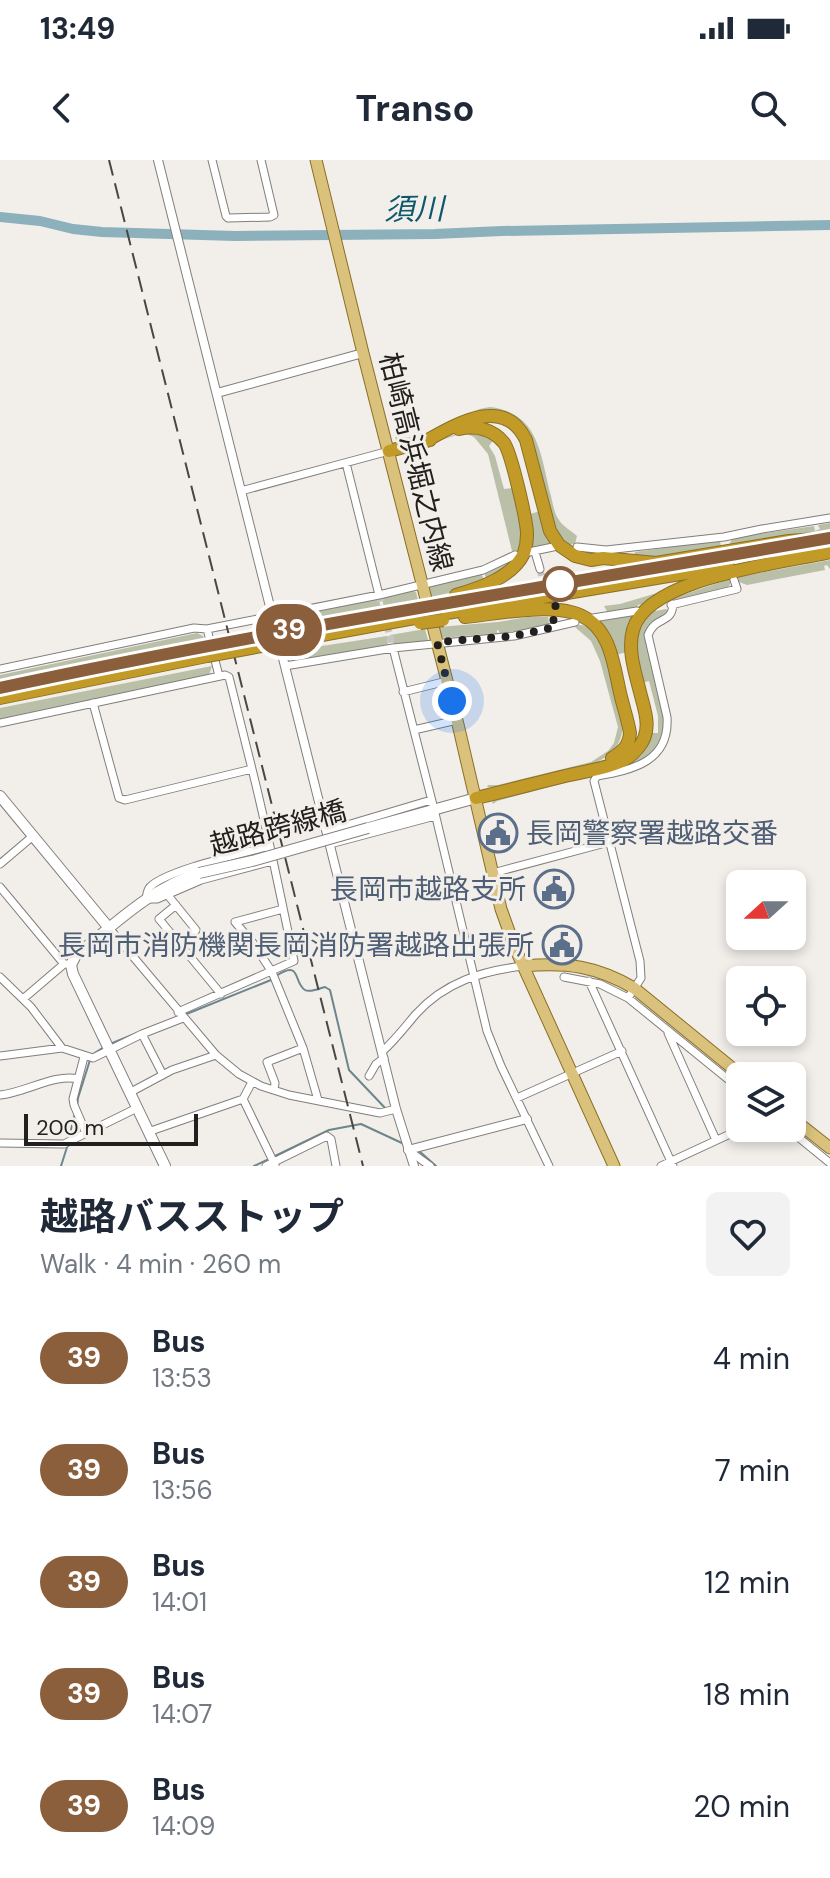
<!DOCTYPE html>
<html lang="en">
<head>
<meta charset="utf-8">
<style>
	body { margin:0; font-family:"DM Sans","Noto Sans JP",sans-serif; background:#f2f2f3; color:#1f2937; height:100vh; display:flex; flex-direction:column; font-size:30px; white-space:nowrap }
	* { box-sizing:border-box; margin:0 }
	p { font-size:26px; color:#747a83 }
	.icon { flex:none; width:44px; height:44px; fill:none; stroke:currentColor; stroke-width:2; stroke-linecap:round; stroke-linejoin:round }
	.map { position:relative; height:1006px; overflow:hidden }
	.panel { display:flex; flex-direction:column; background:#fff; flex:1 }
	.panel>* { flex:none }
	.badge { padding:0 16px; border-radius:26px; font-size:28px; line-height:52px }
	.needle { width:52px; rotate:249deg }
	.tools { position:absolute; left:726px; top:710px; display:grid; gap:16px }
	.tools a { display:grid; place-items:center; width:80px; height:80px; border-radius:12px; background:#fff; box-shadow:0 4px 12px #0003; font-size:40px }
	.scale { position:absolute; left:24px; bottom:20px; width:174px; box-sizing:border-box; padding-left:8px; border:4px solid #21201e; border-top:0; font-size:22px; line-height:28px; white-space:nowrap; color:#21201e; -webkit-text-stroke:6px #f2eeea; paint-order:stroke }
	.you { position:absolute; width:40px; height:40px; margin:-20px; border:6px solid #fff; border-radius:50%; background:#1a73e8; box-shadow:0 0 0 12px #1a73e833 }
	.map>.badge { position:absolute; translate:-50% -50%; box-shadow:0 0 0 4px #fff }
	.round { display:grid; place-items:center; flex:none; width:84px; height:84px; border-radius:12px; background:#f2f2f3 }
	.overview { display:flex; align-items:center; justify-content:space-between; height:136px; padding:0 40px }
	h1 { font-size:38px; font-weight:700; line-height:60px }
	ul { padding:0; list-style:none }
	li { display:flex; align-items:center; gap:24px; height:112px; padding:0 40px }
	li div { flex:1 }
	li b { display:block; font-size:30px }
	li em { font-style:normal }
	li .badge { min-width:88px; font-weight:700; text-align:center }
	.status { display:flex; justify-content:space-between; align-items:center; height:56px; padding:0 40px; background:#fff; direction:ltr }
	.status svg { height:22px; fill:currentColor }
	header { display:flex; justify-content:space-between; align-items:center; height:104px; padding:0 40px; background:#fff; font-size:36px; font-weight:700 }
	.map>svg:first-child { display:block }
	.green { fill:#babfa7 }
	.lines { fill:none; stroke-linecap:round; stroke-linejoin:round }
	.stream { stroke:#6c868d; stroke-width:2 }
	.river { stroke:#8cb1bd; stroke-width:10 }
	.minor-tunnel { stroke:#c8c5c1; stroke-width:7; stroke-dasharray:7 3.5; stroke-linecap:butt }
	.minor-casing { stroke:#827e7b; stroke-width:9 }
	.tertiary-casing { stroke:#827e7b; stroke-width:10 }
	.secondary-casing { stroke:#827e7b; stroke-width:12 }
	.primary-casing { stroke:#8a6f24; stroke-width:13 }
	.motorway-casing { stroke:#8a6f24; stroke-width:14 }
	.minor { stroke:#fff; stroke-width:7 }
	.tertiary { stroke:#fff; stroke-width:8 }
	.secondary { stroke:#fff; stroke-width:10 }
	.primary { stroke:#dac27d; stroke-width:11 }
	.motorway { stroke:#c29a27; stroke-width:12 }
	.rail { stroke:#484744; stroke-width:2; stroke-dasharray:16 8; stroke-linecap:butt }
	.secondary-bridge-casing { stroke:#827e7b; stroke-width:12; stroke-linecap:butt }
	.motorway-bridge-casing { stroke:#8a6f24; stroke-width:14; stroke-linecap:butt }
	.secondary-bridge { stroke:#fff; stroke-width:10 }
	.motorway-bridge { stroke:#c29a27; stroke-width:12 }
	.line-casing { stroke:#fff; stroke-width:18 }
	.line { stroke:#8b5e3c; stroke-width:12 }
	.walk { stroke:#21201e; stroke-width:8; stroke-dasharray:0 14.4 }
	.stop-dot { fill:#fff; stroke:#8b5e3c; stroke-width:4 }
	.labels { text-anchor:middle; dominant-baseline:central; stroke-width:6; stroke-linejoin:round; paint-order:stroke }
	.street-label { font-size:28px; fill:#21201e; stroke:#f2eeea }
	.service-label { font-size:28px; fill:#4e5e75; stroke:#f2eeea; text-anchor:end }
	.water-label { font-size:30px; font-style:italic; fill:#0d596b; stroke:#f2eeea }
</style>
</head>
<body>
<div class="status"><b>13:49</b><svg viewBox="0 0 49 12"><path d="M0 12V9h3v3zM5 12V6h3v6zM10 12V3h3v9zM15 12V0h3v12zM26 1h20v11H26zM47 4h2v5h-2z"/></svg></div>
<header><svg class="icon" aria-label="back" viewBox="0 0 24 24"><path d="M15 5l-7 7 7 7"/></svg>Transo<svg class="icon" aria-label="search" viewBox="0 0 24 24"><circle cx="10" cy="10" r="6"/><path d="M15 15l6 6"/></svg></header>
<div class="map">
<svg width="830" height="1006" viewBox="0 0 830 1006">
	<rect width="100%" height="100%" fill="#f2eeea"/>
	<!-- green -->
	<path class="green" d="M490,247C540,253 540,295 551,336C553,344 554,353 559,360C563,367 571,370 577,376L575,384L566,385L557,378L529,282L507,257L404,282L396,280L395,277C429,283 457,251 490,247Z
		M464,271H475L494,279L489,286L495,296L504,329L513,328C517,348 527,371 519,391H512L488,294L474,277L467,274H460L441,280L415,290L404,303H401L411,291Z
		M541,351L551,385L528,390L526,355Z
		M830,363V373L730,387C729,381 732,379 737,377L814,366L815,371L820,369L818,365Z
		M713,381L720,382L722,389L663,398L634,397L635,392Z
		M514,400L505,410L462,430L431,437L428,427L430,425L481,414L484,419L486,418L484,412Z
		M830,400V409L827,405L824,406L825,410L747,425L739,422L738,417Z
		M730,419V424L728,428L668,442L667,440Z
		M410,430L416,432L418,440L384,447L382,439L383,436Z
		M657,433L658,435L646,443L638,445L637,448L608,453L604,446L620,444Z
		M378,438L381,447L283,469L280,458Z
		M666,449L668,450L667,456L651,462L647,471L666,562L662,579L654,592L643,601L625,607L497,641L493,644L492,642L497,639L618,607L649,573H658V556L649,521L641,523L634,478L650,452Z
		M636,454L628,468V492L614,495L598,462Z
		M528,457H548L549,464L547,467L500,473L498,470H497V473L441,478L439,467L498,462Z
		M579,465C589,465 597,472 602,482C606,491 624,563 622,572C621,580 617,587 611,593C592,611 523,622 494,628L487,627L488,625H498L591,602L608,591L614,583L618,567L600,501L591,481L575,467Z
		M425,469L428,480L427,482L397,486L392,482L390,475Z
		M197,473L203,476L205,480L0,523V515Z
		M387,476L388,486L292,502L289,491Z
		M212,506L209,515L0,560V548Z"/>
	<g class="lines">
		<!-- stream -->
		<path class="stream" d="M276,816C302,799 293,823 305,830C310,833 320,828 325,827L330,830L349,910L387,950
			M184,855L271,820
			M110,884L137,873
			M93,894L104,887
			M77,947L78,938L90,900
			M69,978L75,953
			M418,990L436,1006
			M273,997L329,970L361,964L404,984
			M61,1006L68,984
			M254,1006L267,1000"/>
		<!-- river -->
		<path class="river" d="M0,57L40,61L73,69L102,72L235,76L435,74L502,71L830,65"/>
		<!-- minor-tunnel -->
		<path class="minor-tunnel" d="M540,409L545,430
			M379,435L393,488"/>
		<defs>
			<path id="minor" d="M212,0L226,56L228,58L270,57L274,55L261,0
				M346,303L379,435
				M241,331L389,291
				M577,387L606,390L724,377L762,369L830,358
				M529,392L553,387
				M535,392L540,409
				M671,445L737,429L734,420
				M593,458L637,451
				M207,469L219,516
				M393,488L434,649L487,871L501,906L549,1006
				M285,506L393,488L514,476L575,462
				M0,509L194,468L207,469L379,435L483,410L515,395
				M403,532L447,521
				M93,543L119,638L125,640L252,609C268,673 281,737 294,801L178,852
				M0,563L225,515L229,517L252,609
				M414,570L457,560
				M327,671L431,640
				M330,684L435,656
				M270,686C245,693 166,710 150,727C147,730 147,734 146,739H157L201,720L272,701
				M0,704L33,676
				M493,713L609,682
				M0,727L64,804
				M166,733L196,770L180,784
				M176,745L159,759L221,834
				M283,749L235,762L253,783L272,812L303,888L318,940
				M109,768L216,895L239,914L261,926L289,935L380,953L396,949
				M0,817L31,847L62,888
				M564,817L600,824L628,838L740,929
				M589,821L673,1006
				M628,838L641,818L640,801L594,621L597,616C632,610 670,602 667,557L648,475C656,455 672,465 673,444
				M23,839L64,804H68
				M668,873L716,980
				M142,874L163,915
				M382,892C395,880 405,867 416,854C445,822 482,811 523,806
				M0,896L62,888L93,898L142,874L183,858
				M84,897L73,939L74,945L86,973
				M369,916L376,904L384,898
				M274,930L275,923L267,902L303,888
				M129,933L172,910L216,895
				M0,935C24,933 56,913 78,919
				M517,938L622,891
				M243,939L275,1005
				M787,968L830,1003
				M148,972L243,939L252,922
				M0,983L64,984L137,948
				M408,990L430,1006
				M266,1006L327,976L331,979L336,1006
				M661,1006L743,968"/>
			<path id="tertiary" d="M158,0L396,949L414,1006
				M217,233L363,193
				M408,990L527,959"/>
			<path id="secondary" d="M0,636L109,768
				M368,668L476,638
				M165,1006L73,814L71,805L76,795C115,764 151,728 199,713"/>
			<path id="primary" d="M316,0L363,193L457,560L501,749L515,788L614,1006
				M523,806C567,802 596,806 634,828L742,916
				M792,958L830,988"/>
			<path id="motorway" d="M424,282C455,265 504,234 526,280L550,371L559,385L575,396L591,400L603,398L656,403L789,381L830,378
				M389,291L430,280
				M456,435C480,428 513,417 524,393C526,387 527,380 527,374C527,361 511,292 504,283C493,269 475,265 459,269
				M439,444L657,408
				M441,454L728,406
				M465,457C496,454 554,442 582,456C612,470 614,509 621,537C624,549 628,561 630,573C629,586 623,591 612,598
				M287,471L417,448
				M289,481L420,457
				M0,528L204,486
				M0,538L207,496
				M476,638C506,631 536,623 565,616C585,611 607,609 624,600C630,597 634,593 638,588C652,572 646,554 641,536C636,515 627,491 633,470C647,417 783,403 830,392"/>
		</defs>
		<!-- minor casing -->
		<use href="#minor" class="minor-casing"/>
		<!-- tertiary casing -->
		<use href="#tertiary" class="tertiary-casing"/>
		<!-- secondary casing -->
		<use href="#secondary" class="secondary-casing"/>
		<!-- primary casing -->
		<use href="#primary" class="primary-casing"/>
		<!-- motorway casing -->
		<use href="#motorway" class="motorway-casing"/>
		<!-- minor -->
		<use href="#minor" class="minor"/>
		<!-- tertiary -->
		<use href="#tertiary" class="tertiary"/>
		<!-- secondary -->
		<use href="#secondary" class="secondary"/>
		<!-- primary -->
		<use href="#primary" class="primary"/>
		<!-- motorway -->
		<use href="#motorway" class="motorway"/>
		<!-- rail -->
		<path class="rail" d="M109,0L363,1006"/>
		<defs>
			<path id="secondary-bridge" d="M199,713L252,701L368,668"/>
			<path id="motorway-bridge" d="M417,448L439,444
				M420,463L443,460
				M204,486L287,471
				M207,496L289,481"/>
		</defs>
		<!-- secondary-bridge casing -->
		<use href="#secondary-bridge" class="secondary-bridge-casing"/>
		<!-- motorway-bridge casing -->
		<use href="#motorway-bridge" class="motorway-bridge-casing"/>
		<!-- secondary-bridge -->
		<use href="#secondary-bridge" class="secondary-bridge"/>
		<!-- motorway-bridge -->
		<use href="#motorway-bridge" class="motorway-bridge"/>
	</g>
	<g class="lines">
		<defs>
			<path id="line" d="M0,528C275,469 553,426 830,378"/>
		</defs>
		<!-- line casing -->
		<use href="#line" class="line-casing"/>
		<!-- line -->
		<use href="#line" class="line"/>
		<!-- walk -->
		<path class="walk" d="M452,541L437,482L514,476L555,467L553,458L560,424"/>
	</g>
	<!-- icons -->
	<defs>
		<symbol id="civic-ring" viewBox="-11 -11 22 22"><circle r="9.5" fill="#f2eeea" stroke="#5c6f8a" stroke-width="1.5"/><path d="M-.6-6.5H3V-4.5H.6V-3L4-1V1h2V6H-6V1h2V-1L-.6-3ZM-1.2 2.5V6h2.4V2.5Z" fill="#5c6f8a"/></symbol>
	</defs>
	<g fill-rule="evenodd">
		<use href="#civic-ring" x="476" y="651" width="44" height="44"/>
		<use href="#civic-ring" x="532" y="707" width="44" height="44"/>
		<use href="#civic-ring" x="540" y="763" width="44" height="44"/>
	</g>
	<!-- markers -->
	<circle class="stop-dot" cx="560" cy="424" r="16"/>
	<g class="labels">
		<!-- street labels -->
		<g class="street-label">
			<text transform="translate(416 302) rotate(76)">柏崎高浜堀之内線</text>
			<text transform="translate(278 668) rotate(-15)">越路跨線橋</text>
		</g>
		<!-- service labels -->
		<g class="service-label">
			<text x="526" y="673" text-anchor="start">長岡警察署越路交番</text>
			<text x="526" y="729">長岡市越路支所</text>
			<text x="534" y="785">長岡市消防機関長岡消防署越路出張所</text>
		</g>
		<!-- water labels -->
		<g class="water-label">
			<text transform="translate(414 49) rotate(-1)">須川</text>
		</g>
	</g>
</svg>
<div class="tools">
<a><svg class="needle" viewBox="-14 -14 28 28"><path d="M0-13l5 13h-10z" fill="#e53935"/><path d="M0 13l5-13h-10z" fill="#747a83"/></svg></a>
<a><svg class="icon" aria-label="locate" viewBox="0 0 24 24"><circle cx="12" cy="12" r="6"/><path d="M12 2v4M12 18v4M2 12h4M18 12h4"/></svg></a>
<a><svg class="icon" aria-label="layers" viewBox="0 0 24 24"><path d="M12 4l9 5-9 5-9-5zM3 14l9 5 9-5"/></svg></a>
</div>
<div class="scale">200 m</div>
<div class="you" style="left:452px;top:541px"></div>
<b class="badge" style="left:289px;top:470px;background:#8b5e3c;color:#fff">39</b>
</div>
<section class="panel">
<div class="overview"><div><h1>越路バスストップ</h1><p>Walk · 4 min · 260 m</p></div><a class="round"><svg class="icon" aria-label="heart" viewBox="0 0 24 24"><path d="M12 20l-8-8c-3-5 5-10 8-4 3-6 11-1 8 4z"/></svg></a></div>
<ul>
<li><span class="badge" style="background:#8b5e3c;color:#fff">39</span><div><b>Bus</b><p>13:53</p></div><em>4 min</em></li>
<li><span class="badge" style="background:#8b5e3c;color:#fff">39</span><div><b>Bus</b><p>13:56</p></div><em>7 min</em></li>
<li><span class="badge" style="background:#8b5e3c;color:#fff">39</span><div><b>Bus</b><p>14:01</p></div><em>12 min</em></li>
<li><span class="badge" style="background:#8b5e3c;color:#fff">39</span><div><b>Bus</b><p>14:07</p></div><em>18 min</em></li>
<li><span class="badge" style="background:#8b5e3c;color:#fff">39</span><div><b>Bus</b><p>14:09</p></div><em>20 min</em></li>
</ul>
</section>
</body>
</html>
